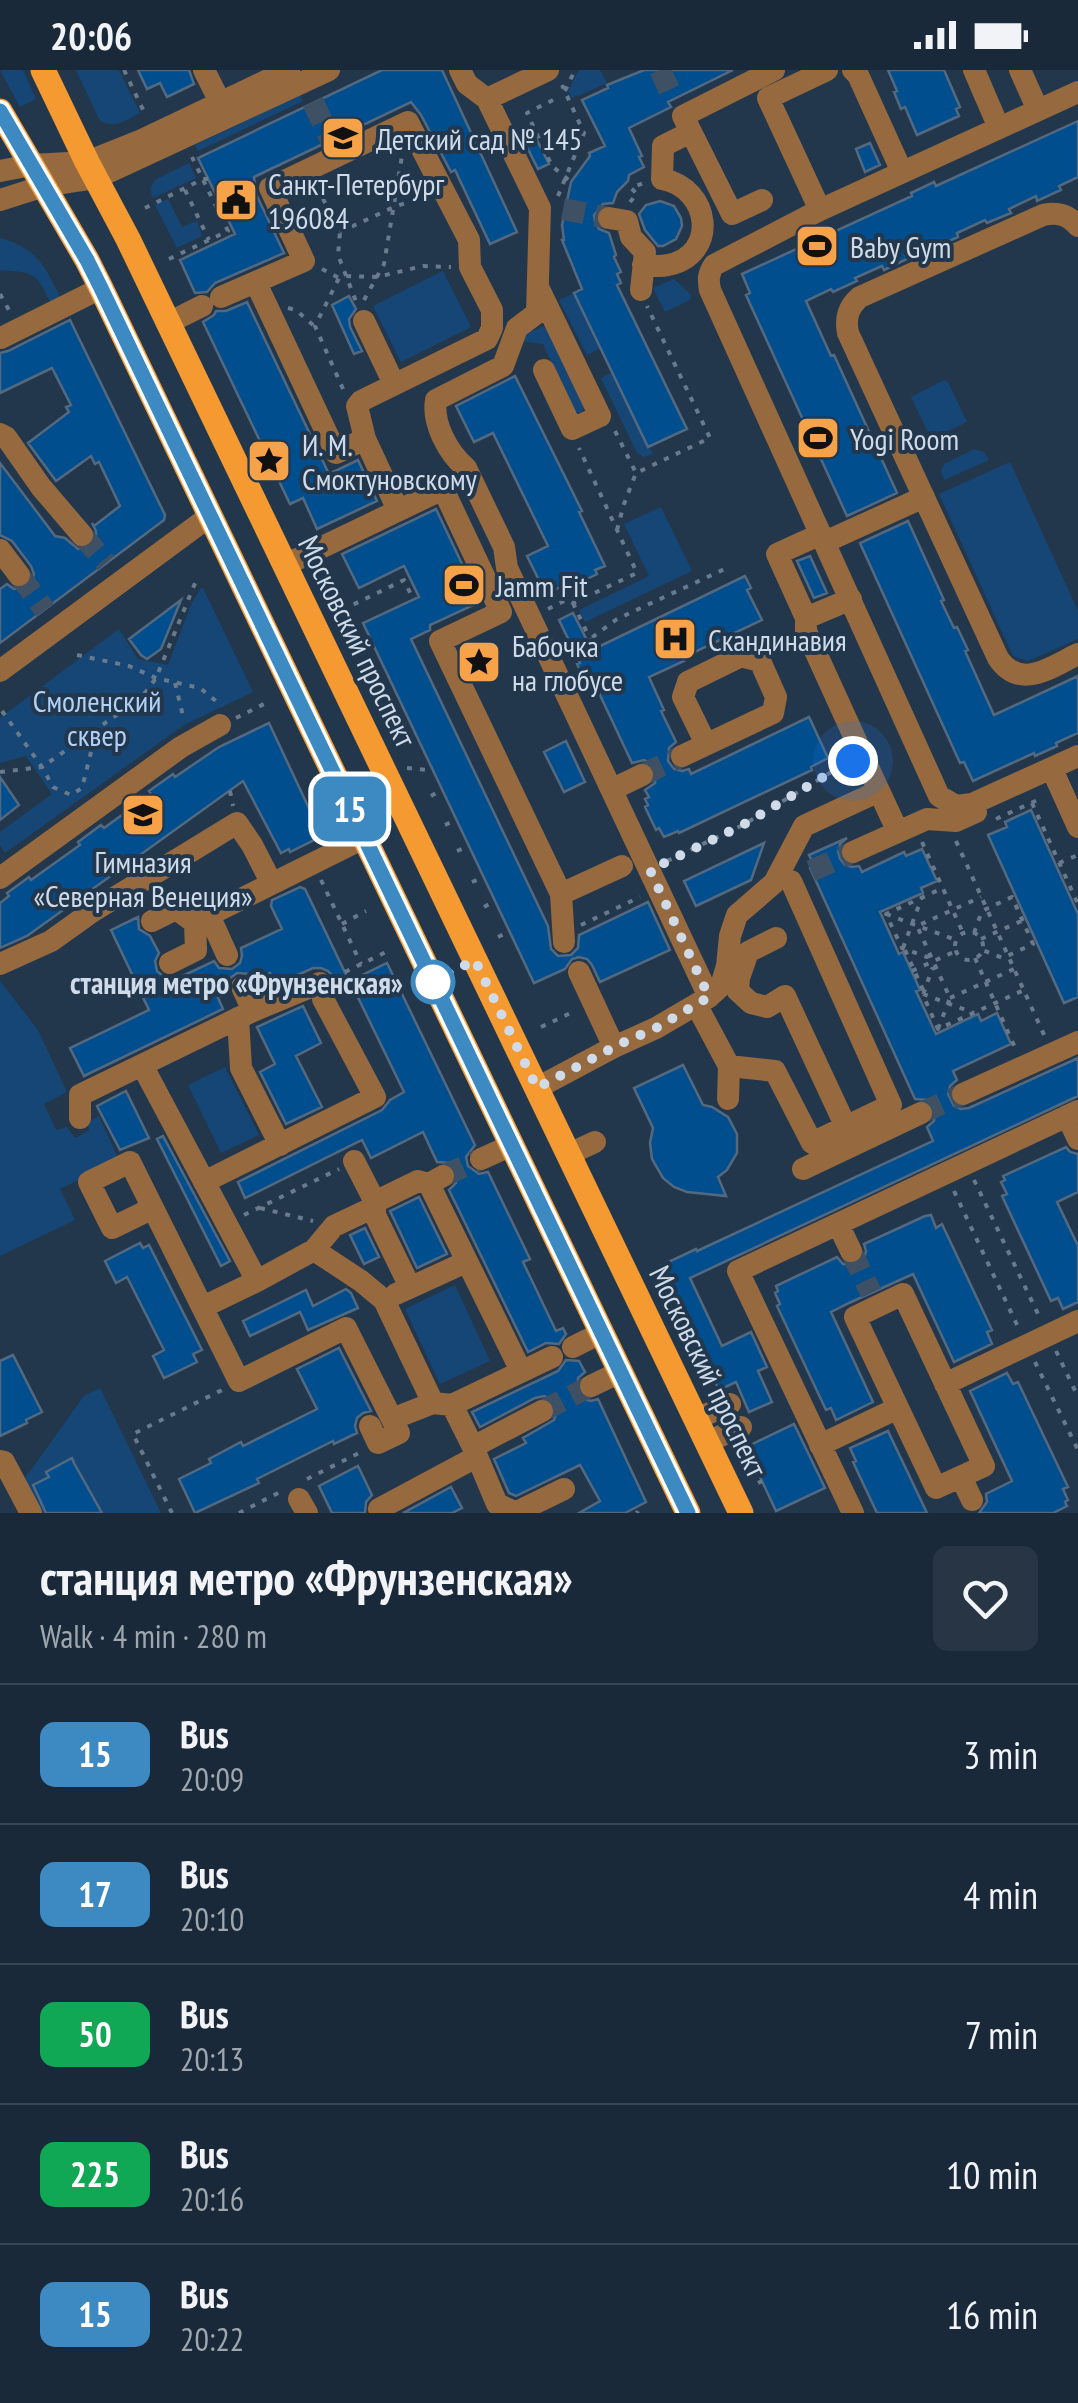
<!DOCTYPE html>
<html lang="en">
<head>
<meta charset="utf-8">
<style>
	body { margin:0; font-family:"PT Sans Narrow",sans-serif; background:#273544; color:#f1f3f6; height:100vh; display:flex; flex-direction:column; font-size:38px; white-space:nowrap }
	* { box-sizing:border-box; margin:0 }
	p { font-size:32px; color:#9fa6ae }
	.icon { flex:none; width:55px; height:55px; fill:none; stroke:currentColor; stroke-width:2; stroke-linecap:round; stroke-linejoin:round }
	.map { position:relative; height:1443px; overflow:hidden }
	.panel { display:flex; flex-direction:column; background:#1a2939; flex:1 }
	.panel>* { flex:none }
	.badge { padding:0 20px; border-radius:15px; font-size:35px; line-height:65px }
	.you { position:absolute; width:50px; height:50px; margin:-25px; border:8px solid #fff; border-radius:50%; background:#1a73e8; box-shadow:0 0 0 15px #1a73e833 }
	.map>.badge { position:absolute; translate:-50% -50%; box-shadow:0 0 0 5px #fff }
	.round { display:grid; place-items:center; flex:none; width:105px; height:105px; border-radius:15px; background:#273544 }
	.summary { display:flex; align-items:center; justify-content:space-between; height:170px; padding:0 40px }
	h1 { font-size:48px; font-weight:600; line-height:75px }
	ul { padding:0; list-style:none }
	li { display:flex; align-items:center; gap:30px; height:140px; padding:0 40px; border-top:2px solid #384553 }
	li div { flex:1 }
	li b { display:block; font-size:38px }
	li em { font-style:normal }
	li .badge { min-width:110px; font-weight:700; text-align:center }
	.status { display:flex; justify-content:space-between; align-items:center; height:70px; padding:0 50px; background:#1a2939; direction:ltr }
	.status svg { height:28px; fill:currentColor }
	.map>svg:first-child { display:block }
	.green { fill:#154676 }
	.building { fill:#004e8d; stroke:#536980; stroke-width:2.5 }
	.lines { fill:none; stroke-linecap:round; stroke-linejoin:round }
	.minor-tunnel { stroke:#3d5064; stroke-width:22; stroke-dasharray:22 11; stroke-linecap:butt }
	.path { stroke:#697a8c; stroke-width:4; stroke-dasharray:5 8; stroke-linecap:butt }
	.minor { stroke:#96693e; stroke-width:22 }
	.major { stroke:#f59a31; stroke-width:25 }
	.line-casing { stroke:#fff; stroke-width:22 }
	.line { stroke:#3d8ac2; stroke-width:15 }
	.walk { stroke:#cfdbe9; stroke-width:10; stroke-dasharray:0 18 }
	.stop-dot { fill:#fff; stroke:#3d8ac2; stroke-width:5 }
	.labels { text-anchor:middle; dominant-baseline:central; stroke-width:8; stroke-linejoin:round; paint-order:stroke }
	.poi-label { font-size:30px; fill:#cfdbe9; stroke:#23374c; text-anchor:start }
	.street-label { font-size:30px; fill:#cfdbe9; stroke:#23374c }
	.park-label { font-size:30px; fill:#b1d1f5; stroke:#23374c }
	.stop-label { font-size:30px; font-weight:bold; fill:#cfdbe9; stroke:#23374c; text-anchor:end }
</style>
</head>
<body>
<div class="status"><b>20:06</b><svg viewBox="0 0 49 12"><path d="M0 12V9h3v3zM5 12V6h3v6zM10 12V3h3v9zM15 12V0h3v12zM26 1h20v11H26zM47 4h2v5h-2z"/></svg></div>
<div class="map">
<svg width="1078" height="1443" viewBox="0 0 1078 1443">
	<rect width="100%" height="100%" fill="#23374c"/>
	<!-- green -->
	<path class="green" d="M0,0H23L36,29L20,37Z
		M76,0H119L140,43C126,50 112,61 99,49Z
		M579,0H600L607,13L578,26L576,25L572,29L568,21Z
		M300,25L303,31L198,81L195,75Z
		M189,93L196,108L153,128L150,119L155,110Z
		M168,129L182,157L197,151L202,166L177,178L155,135Z
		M0,168C37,178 45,196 61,229L51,233C35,201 35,203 0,200Z
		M443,201L471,257L401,292L373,236Z
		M674,209L691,225L690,230L665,242L653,218Z
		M574,223L601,278L587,285L559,230Z
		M542,257H547L585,338L579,343L575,342L543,274L521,271L522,265Z
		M613,302L653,384L644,387L637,383L601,308Z
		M944,310L948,312L967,352L931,369L911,327Z
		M974,379L984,382L989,390L944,410L941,401L944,394Z
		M1010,392L1078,541V569L1028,591L1013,586L939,424Z
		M661,437L692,501L585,552L579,540L649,506L624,454Z
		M201,518H203L253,622L184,655L5,783L0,775V762L52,724L26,686L0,693V648L119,559L138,589L168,595L191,535Z
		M0,911L38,960L67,1022L44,1034L56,1060L67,1057L75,1068L89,1061L87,1052L99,1046L119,1090L60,1119L75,1150L0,1186Z
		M225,997L259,1065L221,1083L188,1015Z
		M455,1215L490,1291L440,1314L405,1239Z
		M100,1318L161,1443H40L23,1411L84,1326Z"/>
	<!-- building -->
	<path class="building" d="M138,0H189L194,14L167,27L160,13L147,19Z
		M382,0H442L517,162L490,174L455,100L451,102L421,45L411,32L254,107L256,124L284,183L215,213L207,222L195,223L180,190L235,164L198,88Z
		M644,0H733L668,32L671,37L629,58L642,86L639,87L644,97L629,105L628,111L617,122L613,133L603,134L594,145L595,152L599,159L609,163L616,185L614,187L621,202L617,204L621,213L617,215L687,359L648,377L574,223L582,219L562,170H564L562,155L571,112L590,86L589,83L605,76L582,30L608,18L607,15Z
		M888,0H944L960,37L956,39L959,46L917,65L905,37L901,39L894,22L897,21Z
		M1078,51V107L1059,116L1061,120L1037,131L1036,126L1009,139L1011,143L987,153L985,150L957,163L958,167L936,177L931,173L905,185L907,189L884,200L882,196L855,208L857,211L833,222L831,219L806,231L831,286L834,285L897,423L847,446L746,225L750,223L742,204L912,126L911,123L934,112L936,116Z
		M530,56L549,94L538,99L519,61Z
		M870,73L880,95L865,102L856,79Z
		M660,131L674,136L681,148L682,156L676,169L663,176H658L645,160L639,144L646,135Z
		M349,226L356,239L349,249L350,257L362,281L354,284L332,235Z
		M247,232L329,404L358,390L377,431L317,459L303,428L290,434L203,252L214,245L216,241H226Z
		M70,250L165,445L164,450L0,573V519L7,514L14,519L27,517L32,512L34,504L31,496L12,471L0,465V393L55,466L65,468L78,479L91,477L96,471V461L92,453L94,456L120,436L99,392L95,394L91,386L56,411L28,373L69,342L66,337L71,335L52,298L0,323V283L8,281Z
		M515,306L582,441L579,442L605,496L595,500L597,504L577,514L575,510L546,524L527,486L548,476L493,363L474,372L456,336Z
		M436,439L480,532L430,555V560L411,569L548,856L551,879L558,886L571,885L578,878L579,865L648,832L670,880L600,912L592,895L587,889L579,887L572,889L565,899L534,913L363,553L419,527L404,496L359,518L342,484Z
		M908,451L944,530L941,531L954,558L957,557L968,580L965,581L994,645L1078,606V663L1056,673L1057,676L1035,686L1034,683L973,711L964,692L960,693L860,473Z
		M810,486L827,523L814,528L797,491Z
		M745,506L751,518L747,520L762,550L682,588L684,591L649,607L664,640L661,641L676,672L669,678L668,691L674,699L682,701L689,699L691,704L809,647L828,688L811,697L812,700L679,763L678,761L664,767L659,758L656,760L645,737L648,735L645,729L649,727L645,720L655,713L656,699L651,693L644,690L632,693L599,623L595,625L591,616L588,617L577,594L580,593L559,550L573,543L592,580Z
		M181,530L161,579L147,589L141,585L129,569Z
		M269,653L321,764L313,767L314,770L290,782L289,779L281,783L243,711L27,866L0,878V833L9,826L7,823L29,807L31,810L80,775L78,772L101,755L104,758L151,724L149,721L173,704L175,707L219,677Z
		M566,671L585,712L564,722L544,682Z
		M0,707L19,735L0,750Z
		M1031,740L1078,844V927L1064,933L988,765L1007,757L1005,752Z
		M847,768L840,774L838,781L840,789L845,795L852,797L859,796L862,802L904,782L906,786L922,779L937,811L921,818L923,823L880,842L899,884L903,882L920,920L916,921L936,964L978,944L981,951L997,943L1011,974L953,1001L957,1010L950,1016L948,1024L954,1036L961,1039L969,1038L1078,988V1026L690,1208L722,1276L751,1262L767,1297L758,1301L772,1332L749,1342L736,1312L719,1320L660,1196L696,1179L697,1181L933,1071L927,1057L934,1051L935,1038L929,1030L915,1029L810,798L814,796L809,785Z
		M764,773L751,810L696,836L684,811Z
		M300,817L305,819L350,913L335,920L333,906L328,901L321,898H313L275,915L270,903L255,910L250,904L237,903L229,909L228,923L218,928L223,939L84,1006L70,978L149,940L111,860L138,847L139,859L150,866L159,883L155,891L157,901L163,906L171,908L172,911L214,891L219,898L232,899L240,893L242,886L241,878L282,859L271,836L272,830Z
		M387,893L475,1075L466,1087L468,1096L479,1104L488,1102L530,1189L523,1192L556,1261L563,1258L566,1264L559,1274L546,1273L528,1282L449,1120L456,1113V1099L450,1093L437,1092L423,1062L371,1088L362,1070L245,1128L238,1112L382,1040L390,1030L404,1022L350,911Z
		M303,936L321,973L296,986L322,1037L286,1054L260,1002L275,994L257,957Z
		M683,995L703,1035L712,1037L728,1047L737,1064V1083L727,1100L718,1107L726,1126L687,1122L674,1117L663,1108L652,1089L650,1073L653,1058L634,1018Z
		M126,1021L149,1068L120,1080L97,1036Z
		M163,1066L230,1191L221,1196L157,1069Z
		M1066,1077L1070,1082L1078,1084V1122L1057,1132L1078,1176V1232L1063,1239L1058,1228L1051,1231L1002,1126L1007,1124L1001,1112L1005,1110L1003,1106Z
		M419,1127L447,1184L417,1198L390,1141Z
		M931,1145L936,1158L942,1154L992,1260L987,1262L992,1274L954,1292L913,1204L849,1233L831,1242L873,1332L836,1350L831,1338L826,1340L777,1236L780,1234L775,1223L778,1221L776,1216L837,1187L843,1194L857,1195L864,1189L866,1181L864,1174L925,1146Z
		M365,1158L379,1187L364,1194L350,1165Z
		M140,1173L143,1178L149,1175L202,1280L193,1284L197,1292L164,1308L153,1286L164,1280L127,1207L116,1213L105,1191Z
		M346,1219L351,1223L358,1238L308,1260L300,1242L250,1266L243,1251L306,1220L313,1236Z
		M339,1278L371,1341L363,1343L357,1348L355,1356L357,1363L334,1374L333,1371L257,1409L259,1413L195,1443L179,1409L211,1393L209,1389L241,1372L243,1376L317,1339L297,1299Z
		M13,1285L42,1342L26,1350L27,1353L0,1366V1291Z
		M566,1290L579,1291L585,1302L578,1308L577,1322L583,1329L591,1331L598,1329L646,1432L625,1443H579L600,1431L580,1395L516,1426L509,1423L494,1389L526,1373L523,1368L554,1350L557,1341L551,1329L544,1326L535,1328L480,1357L472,1342L558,1301Z
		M1007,1303L1013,1314L1018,1312L1068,1417L1063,1419L1068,1430L1065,1432L1067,1436L1053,1443H979L987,1432L986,1424L1012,1411L970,1321Z
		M794,1354L825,1418L776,1441L746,1377Z
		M888,1361L927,1443H877L853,1392L856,1391L850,1378Z
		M72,1388L74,1393L102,1443H46L33,1415L49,1407L46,1402Z
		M358,1396L372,1425L366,1432L365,1443H332L319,1416Z
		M451,1417L462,1438L452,1443H403Z"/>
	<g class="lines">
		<!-- minor-tunnel -->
		<path class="minor-tunnel" d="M660,0L672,26
			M313,32L333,75
			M563,139L609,148
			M82,465L106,493
			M19,505L45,540
			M642,705L682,686
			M811,801L853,782
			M921,1043L963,1024
			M443,1106L481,1089
			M851,1181L871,1223
			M542,1341L591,1316"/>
		<!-- path -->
		<path class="path" d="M124,0L146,46
			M565,21L575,0
			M553,30L527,43L552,96L571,112
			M317,117L340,162L338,185L357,234
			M185,120L209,170
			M558,126L584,63L562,15
			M630,132L637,124L631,118L646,112
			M145,138L203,109H208
			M340,162L394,137L423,127
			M169,189L228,161L192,87
			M322,199L339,208
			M0,224L10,242
			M364,230L384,194L402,86
			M288,238L296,240L313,255
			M343,319L315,256L339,208L346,206L377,207L423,196L451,197
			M615,361L636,403L710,368L647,236
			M617,460L624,434L636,403
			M573,533L590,569
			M548,539L566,530L573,533L637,503L579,378
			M342,540L404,510L413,529
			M569,579L590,569L617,549L729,497
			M77,585L129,596L156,608L200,618L222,636
			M175,613L184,650
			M377,613L389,607
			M2,641L42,697L141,628L156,608L198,506
			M391,644L403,638
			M236,648L264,634
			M403,669L415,663
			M407,698L428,700
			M0,702L42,697L53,717L71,725L82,718L97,658
			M230,721L233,736
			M431,726L442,720
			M1032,733L1078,834
			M996,749L1042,728
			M445,755L456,750
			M956,771L1045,967
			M922,772L963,863
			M457,781L469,776
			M667,791L743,755L843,695
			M1059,793L1078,785
			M321,810L361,894
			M472,812L484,807
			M484,837L495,831
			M886,844L956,870
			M342,854L366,841
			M581,855L640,827
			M955 876a14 14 0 1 1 28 0a14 14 0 1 1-28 0Z
			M974,863L982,841L1012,827L1033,874L1003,888L982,880
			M498,867L510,861
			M981,869L1026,849
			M903,878L922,827
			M905,880L924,922
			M929,886L927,887L902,878L886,844L943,818
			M975,888L1016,980
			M936,897L932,899L923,925L938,959L1024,920
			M912,901L956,881
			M345,902L386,882
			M923,924L974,943
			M950,928L1014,899
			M541,957L575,941
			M938,959L950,928L917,856L981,827
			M974,1110L1039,1246
			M954,1121L1018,1257
			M260,1138L313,1151
			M244,1145L339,1099
			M1056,1281L1078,1327
			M1035,1292L1078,1380
			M307,1409L361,1382
			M758,1413L762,1411
			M172,1443L133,1364L222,1320
			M239,1443L280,1422
			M637,1443L638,1441"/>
		<!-- minor -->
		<path class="minor" d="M204,0L227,46
			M460,0L467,14L487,29L540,138L537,243L517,258L503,296L436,330C432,353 448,383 466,398L504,477L507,498L709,927
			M853,0L858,5L902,102
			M974,0L999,58
			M1020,0L1038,40
			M1078,22L820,140L714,195C708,204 708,210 710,220L939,726L956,736L972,734L1078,686
			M487,29L548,0
			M0,101L31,95L87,92L142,70L289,0
			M0,130L44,116L96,108L329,0
			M762,130L732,144L683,46L774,0
			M820,140L768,28L827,0
			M609,148L627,151L631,167L645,182L641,220
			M1078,156C1068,144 1057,142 1043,145L860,227C848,237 845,248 848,263L998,588C1020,621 1051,597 1078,584
			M643,195C652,196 660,197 668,195C719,185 711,118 662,109L663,76L691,62
			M256,213L336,383L365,369L398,440
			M540,221L600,346L572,359L544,300
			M221,227L304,191L270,118L408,52L469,170L470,197L492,240V258L487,269L361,331L357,336L365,369
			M364,251L394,314
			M168,253L202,236
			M1,268L101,218
			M0,364L6,367L41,417L82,465
			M825,472L924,427
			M0,480L19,505
			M285,495L443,419L501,542L440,571L561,824L564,872
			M851,529L806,548V561L879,721
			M806,548L777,484L821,464
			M0,601L210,446
			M682,686L773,643L776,627L760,591L741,586L688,612L683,627L706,674
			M1055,706L1078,757
			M613,719L642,705
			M853,782L927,749L956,751L976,742
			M0,808L181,677L220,655
			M561,824L622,796
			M152,851L176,839L195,853
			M776,868L748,882L739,908L738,921L751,933L767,937L785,926L846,1057
			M227,885L209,845L364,768
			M170,893L196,880L195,853L209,845
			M0,894L51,871L93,841L237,753L252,775L271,812
			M579,902L614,977
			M242,917L253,941L320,913
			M697,936L729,996L728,1029
			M238,948L241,998L280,1075
			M142,995L257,1211L314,1180L334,1156L370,1139L375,1132L418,1111L429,1114L443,1106
			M729,996L775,1001L812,1073L891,1035L791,811
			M537,1018L614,977L656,958L709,927L721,916L727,896L730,866L737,845L774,813L804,756L879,721L898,762
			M963,1024L1078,972
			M1067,1046L1078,1069
			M80,1048V1025L253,941
			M569,1084L595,1072
			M481,1089L512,1075
			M354,1091L375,1132V1145L410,1217
			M803,1099L921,1043
			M204,1112L375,1027L323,929
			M429,1114L521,1301
			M153,1138L112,1158L89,1112L130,1092L239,1311L346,1258L399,1363L378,1373L370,1356
			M838,1154L851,1181
			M314,1180L361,1211L384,1230L433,1333
			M396,1224L466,1192
			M903,1224L984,1396L936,1418L855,1247Z
			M203,1237L257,1211
			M573,1277L601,1263
			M945,1314L1078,1251
			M591,1316L620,1302
			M452,1335L473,1377
			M392,1349L433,1333L452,1335L552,1287
			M696,1349L730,1334
			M707,1372L741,1357
			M820,1375L898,1338
			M0,1391L4,1392L31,1443
			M961,1407L972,1430
			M299,1429L307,1443
			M379,1439L476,1387
			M517,1442L564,1419
			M517,1443L497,1434L473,1377L542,1341
			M853,1443L738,1201L1078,1041"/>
		<!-- major -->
		<path class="major" d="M43,0L87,92L128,169L741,1443
			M0,41L87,190L101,218L688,1443"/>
	</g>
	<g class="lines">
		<defs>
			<path id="line" d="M0,41L87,190L101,218L688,1443"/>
		</defs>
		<!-- line casing -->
		<use href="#line" class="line-casing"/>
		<!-- line -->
		<use href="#line" class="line"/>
		<!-- walk -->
		<path class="walk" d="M433,912L475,890L537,1018L620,974L656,958L709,927L650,800L743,755L840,697L853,691"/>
	</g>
	<!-- icons -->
	<defs>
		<symbol id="school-square" viewBox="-11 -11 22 22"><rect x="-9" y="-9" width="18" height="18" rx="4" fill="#f6a248" stroke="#23374c"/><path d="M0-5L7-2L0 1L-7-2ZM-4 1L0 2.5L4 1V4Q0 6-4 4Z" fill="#111"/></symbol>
		<symbol id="civic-square" viewBox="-11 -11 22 22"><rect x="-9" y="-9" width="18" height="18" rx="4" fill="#f6a248" stroke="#23374c"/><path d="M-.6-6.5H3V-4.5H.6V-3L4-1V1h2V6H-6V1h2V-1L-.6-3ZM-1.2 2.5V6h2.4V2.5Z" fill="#111"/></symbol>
		<symbol id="stadium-square" viewBox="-11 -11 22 22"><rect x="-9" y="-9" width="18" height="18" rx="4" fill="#f6a248" stroke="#23374c"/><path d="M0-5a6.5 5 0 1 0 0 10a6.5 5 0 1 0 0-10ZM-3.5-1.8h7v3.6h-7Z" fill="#111"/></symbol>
		<symbol id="sight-square" viewBox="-11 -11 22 22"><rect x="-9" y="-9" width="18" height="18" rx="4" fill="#f6a248" stroke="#23374c"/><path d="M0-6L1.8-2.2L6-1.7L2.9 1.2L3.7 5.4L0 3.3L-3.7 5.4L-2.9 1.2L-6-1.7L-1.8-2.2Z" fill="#111"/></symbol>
		<symbol id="hospital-square" viewBox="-11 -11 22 22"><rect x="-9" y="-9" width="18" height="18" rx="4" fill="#f6a248" stroke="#23374c"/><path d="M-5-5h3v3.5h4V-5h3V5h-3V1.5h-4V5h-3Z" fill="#111"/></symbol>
	</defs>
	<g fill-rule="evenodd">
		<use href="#school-square" x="318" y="43" width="50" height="50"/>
		<use href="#civic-square" x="211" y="105" width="50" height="50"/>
		<use href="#stadium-square" x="792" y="151" width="50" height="50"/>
		<use href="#stadium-square" x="793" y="343" width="50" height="50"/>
		<use href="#sight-square" x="244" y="366" width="50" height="50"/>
		<use href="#stadium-square" x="439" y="490" width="50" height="50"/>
		<use href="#hospital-square" x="650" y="544" width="50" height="50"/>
		<use href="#sight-square" x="454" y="567" width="50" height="50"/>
		<use href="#school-square" x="118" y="720" width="50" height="50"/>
	</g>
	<!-- markers -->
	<circle class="stop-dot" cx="433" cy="912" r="20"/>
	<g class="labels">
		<!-- poi labels -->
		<g class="poi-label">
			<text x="376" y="68">Детский сад № 145</text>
			<text x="268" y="113">Санкт-Петербург<tspan x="268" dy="34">196084</tspan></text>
			<text x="850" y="176">Baby Gym</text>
			<text x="850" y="368">Yogi Room</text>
			<text x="302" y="374">И. М.<tspan x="302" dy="34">Смоктуновскому</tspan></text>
			<text x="496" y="515">Jamm Fit</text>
			<text x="708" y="569">Скандинавия</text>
			<text x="512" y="575">Бабочка<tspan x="512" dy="34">на глобусе</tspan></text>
			<text x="143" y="791" text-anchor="middle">Гимназия<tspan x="143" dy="34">«Северная Венеция»</tspan></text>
		</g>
		<!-- street labels -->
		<g class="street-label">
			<text transform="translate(358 571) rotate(64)">Московский проспект</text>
			<text transform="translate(709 1301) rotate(64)">Московский проспект</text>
		</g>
		<!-- park labels -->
		<g class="park-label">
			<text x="97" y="630">Смоленский<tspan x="97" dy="34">сквер</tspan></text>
		</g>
		<!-- stop labels -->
		<g class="stop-label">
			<text x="403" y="912">станция метро «Фрунзенская»</text>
		</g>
	</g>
</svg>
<div class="you" style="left:853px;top:691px"></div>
<b class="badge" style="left:350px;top:739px;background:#3d8ac2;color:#fff">15</b>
</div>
<section class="panel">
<div class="summary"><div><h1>станция метро «Фрунзенская»</h1><p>Walk · 4 min · 280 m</p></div><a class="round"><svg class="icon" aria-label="heart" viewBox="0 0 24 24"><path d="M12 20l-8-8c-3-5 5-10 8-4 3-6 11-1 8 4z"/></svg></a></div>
<ul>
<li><span class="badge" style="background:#3d8ac2;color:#fff">15</span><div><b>Bus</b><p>20:09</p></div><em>3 min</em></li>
<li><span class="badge" style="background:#3d8ac2;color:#fff">17</span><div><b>Bus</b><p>20:10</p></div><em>4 min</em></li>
<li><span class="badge" style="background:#10a855;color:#fff">50</span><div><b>Bus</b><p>20:13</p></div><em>7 min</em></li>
<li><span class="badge" style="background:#10a855;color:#fff">225</span><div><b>Bus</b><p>20:16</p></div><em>10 min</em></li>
<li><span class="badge" style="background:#3d8ac2;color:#fff">15</span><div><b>Bus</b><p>20:22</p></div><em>16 min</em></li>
</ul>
</section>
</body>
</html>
